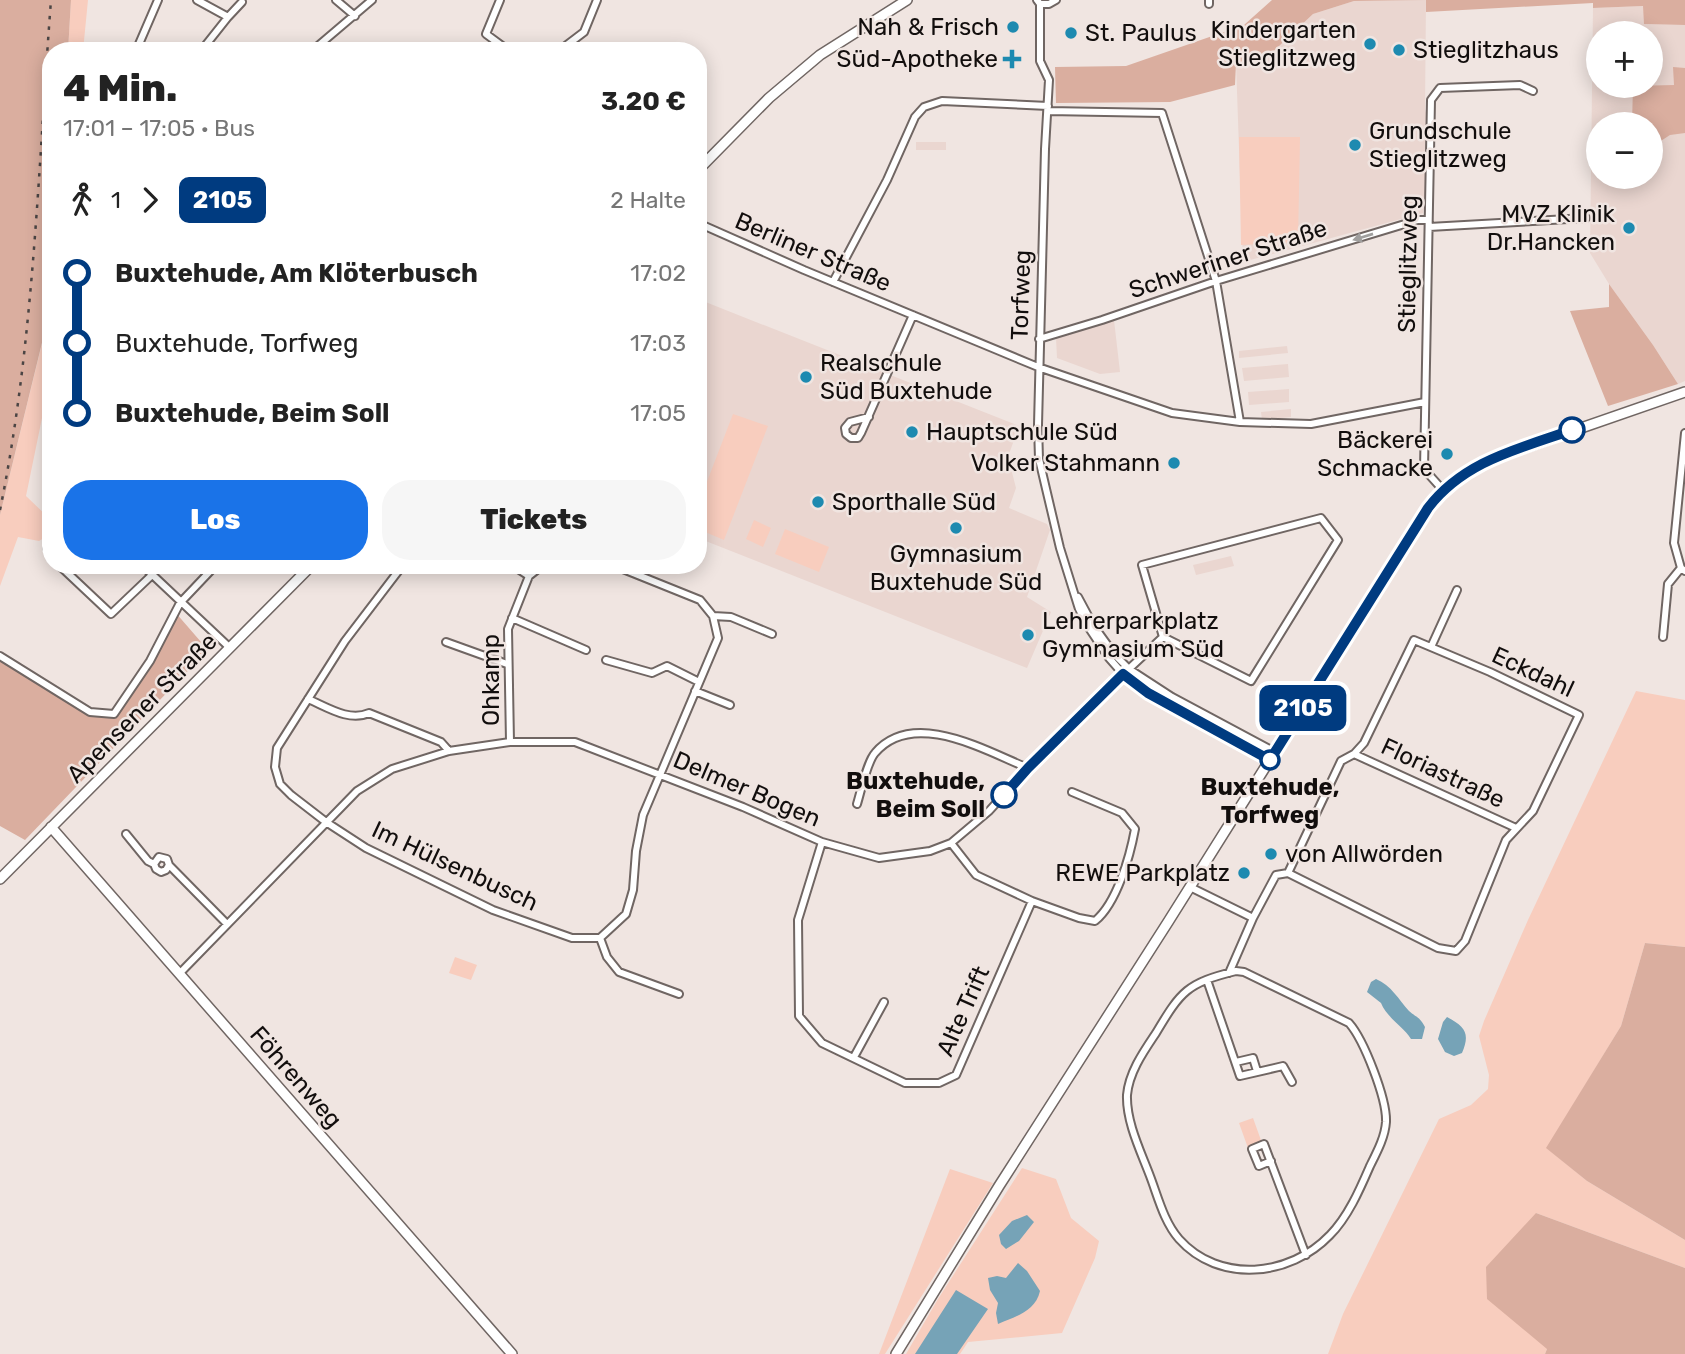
<!DOCTYPE html>
<html lang="de">
<head>
<meta charset="utf-8">
<style>
	body { margin:0; font-family:Rubik,sans-serif; background:#f6f6f6; color:#222; height:100vh; display:flex; flex-direction:column; font-size:26px; white-space:nowrap }
	* { box-sizing:border-box; margin:0 }
	p { font-size:23px; color:#767676 }
	.icon { flex:none; width:38px; height:38px; fill:none; stroke:currentColor; stroke-width:2; stroke-linecap:round; stroke-linejoin:round }
	.map { position:relative; flex:1; overflow:hidden }
	.details { position:absolute; left:42px; top:42px; width:665px; height:532px; display:flex; flex-direction:column; background:#fff; border-radius:28px; box-shadow:0 4px 18px #0003 }
	.details>* { flex:none }
	.badge { padding:0 14px; border-radius:10px; font-size:24px; line-height:46px }
	.buttons { position:absolute; left:1586px; top:21px; display:grid; gap:14px }
	.buttons a { display:grid; place-items:center; width:77px; height:77px; border-radius:50%; background:#fff; box-shadow:0 4px 18px #0003; font-size:35px }
	.map>.badge { position:absolute; translate:-50% -50%; box-shadow:0 0 0 4px #fff }
	.legs { display:flex; align-items:center; gap:10px; height:77px; padding:0 21px; font-size:23px }
	.legs p { margin-inline-start:auto }
	.headline { display:flex; align-items:center; justify-content:space-between; height:119px; padding:0 21px }
	h1 { font-size:38px; font-weight:800; line-height:52px }
	.button { display:flex; gap:14px; margin-top:auto; padding:14px 21px }
	.button a { flex:1; height:80px; border-radius:28px; background:#1a73e8; color:#fff; font-size:28px; font-weight:800; line-height:80px; text-align:center }
	.button a+a { background:#f6f6f6; color:#222 }
	ul { padding:0 21px; list-style:none }
	li { display:flex; align-items:center; gap:24px; height:70px; font-size:26px }
	li i { display:grid; place-items:center; width:10px; height:100%; margin:0 9px; background:currentColor }
	li i::after { content:''; width:18px; height:18px; margin:-9px; border:5px solid; border-radius:50%; background:#fff }
	li p { margin-inline-start:auto }
	li:first-child i { background:linear-gradient(#0000 50%,currentColor 0) }
	li:last-child i { background:linear-gradient(currentColor 50%,#0000 0) }
	.map>svg:first-child { display:block }
	.built { fill:#ead6d0; fill-rule:evenodd }
	.green { fill:#f8cdbe }
	.forest { fill:#daae9f }
	.water { fill:#76a3b7 }
	.lines { fill:none; stroke-linecap:round; stroke-linejoin:round }
	.street-casing { stroke:#706663; stroke-width:10 }
	.secondary-casing { stroke:#706663; stroke-width:12 }
	.street { stroke:#fff; stroke-width:6 }
	.secondary { stroke:#fff; stroke-width:9 }
	.rail { stroke:#4b4544; stroke-width:2.5; stroke-dasharray:3.5 7; stroke-linecap:butt }
	.oneway { fill:#a09f9e }
	.line-1-casing { stroke:#fff; stroke-width:16 }
	.line-1 { stroke:#003b80; stroke-width:10 }
	.poi-dot { fill:#1d8ab0; stroke:#f0e5e1; stroke-width:2.5 }
	.stop-1-dot { fill:#fff; stroke:#003b80; stroke-width:3.5 }
	.labels { text-anchor:middle; dominant-baseline:central; stroke-width:5; stroke-linejoin:round; paint-order:stroke }
	.poi-label { font-size:24px; fill:#120e0d; stroke:#f0e5e1; text-anchor:start }
	.street-label { font-size:24px; fill:#120e0d; stroke:#f0e5e1 }
	.stop-label { font-size:24px; font-weight:bold; fill:#120e0d; stroke:#f0e5e1; text-anchor:end }
</style>
</head>
<body>
<div class="map">
<svg width="1685" height="1354" viewBox="0 0 1685 1354">
	<rect width="100%" height="100%" fill="#f0e5e1"/>
	<!-- built -->
	<path class="built" d="M1426,0L1425,109L1431,131L1423,213L1243,262L1236,63H1260L1313,14L1354,1Z
		M1644,6V24L1685,25V381L1678,384L1653,345L1609,284L1590,253L1593,8ZM1598,33H1650V86H1598ZM1598,124H1650V177H1598Z
		M916,142H946V150H916Z
		M703,301L1019,426L1008,457L1016,488L1009,508L1047,524L1050,530L1027,597L1051,612L1027,668L698,538V316Z
		M1114,320L1120,372L1100,374L1057,358L1056,338Z
		M1287,346L1288,353L1239,358V351Z
		M1288,364L1289,377L1244,381L1242,368Z
		M1289,389V402L1249,405L1248,392Z
		M1291,409V417L1262,420L1261,412Z
		M1231,556L1234,566L1196,575L1193,565Z"/>
	<!-- green -->
	<path class="green" d="M71,0H88L83,51H68Z
		M1239,137H1300L1298,242L1241,245Z
		M51,288V374L26,496L51,520V534L39,541L18,537L0,586V515L49,315Z
		M733,414L768,426L724,540L698,529V505Z
		M754,520L771,528L763,547L746,539Z
		M785,529L829,547L819,572L775,554Z
		M1636,691L1685,700V947L1645,943L1621,1026L1547,1148L1587,1181L1685,1240V1268L1536,1213L1547,1349L1545,1354H1328L1343,1314L1439,1119L1471,1105L1488,1089L1489,1075L1479,1036L1484,1021L1528,920Z
		M455,957L477,965L471,980L449,973Z
		M1253,1118L1262,1143L1248,1148L1239,1123Z
		M1022,1168L1056,1179L1071,1218L1099,1241L1095,1258L1062,1333L968,1342L960,1354H906L938,1299Z
		M950,1169L993,1183L885,1354H879Z"/>
	<!-- forest -->
	<path class="forest" d="M0,0H71L68,51H51L49,314L0,515Z
		M1272,0H1685V25L1644,24L1643,6L1593,8V3L1426,12V0L1354,1L1313,14L1260,64L1236,63L1235,85L1170,102L1056,103L1055,67L1126,66L1244,25Z
		M1673,67L1685,68V133L1670,135L1650,148V124H1632L1633,86L1674,85Z
		M1609,284L1653,345L1678,384L1608,406L1570,311L1609,307Z
		M175,612L208,650L25,840L0,826V657L90,712L114,714L126,700Z
		M1645,943L1685,947V1240L1587,1181L1546,1148L1621,1026Z
		M1536,1213L1685,1268V1354H1545L1547,1349L1487,1299L1486,1267Z"/>
	<!-- water -->
	<path class="water" d="M1376,979C1391,985 1399,1000 1409,1011C1417,1018 1419,1016 1425,1027L1422,1039H1411C1403,1026 1387,1018 1381,1003L1367,992L1371,982Z
		M1447,1017C1466,1027 1470,1034 1462,1053L1454,1056L1445,1052L1438,1039L1443,1022Z
		M1027,1215L1034,1222L1019,1241L1006,1249L1001,1244L999,1235L1012,1221Z
		M1018,1263L1027,1271L1040,1291C1035,1312 1016,1316 998,1324L996,1313L998,1303L990,1290L988,1278L997,1276L1006,1278Z
		M956,1290L988,1309L957,1354H915Z"/>
	<g class="lines">
		<defs>
			<path id="street" d="M197,0L228,17L201,51
				M336,0L355,16
				M500,0L486,34L509,51
				M1037,0L1040,4V61L1049,80L1045,149L1038,425L1039,459L1060,548L1079,609L1087,625L1109,658L1123,674L1148,693L1270,760
				M1040,4H1049L1056,0
				M1209,4V0
				M228,17L242,2
				M136,51L158,0
				M312,51L372,0
				M559,51L584,32L597,0
				M1048,111L1162,113L1216,281L1240,422
				M698,223L804,270L1038,367L1172,413L1240,422L1311,424L1425,402
				M1429,227L1586,218
				M833,282L887,180L915,117L924,107L942,101L1048,106
				M1039,339L1102,320L1216,281L1418,220H1428
				M869,417L850,422L845,428L846,434L851,438H858L861,433L913,315
				M1685,433L1674,543L1681,568L1685,571
				M1442,489L1424,469L1431,100L1440,88L1520,85L1533,91
				M47,548L51,558
				M59,565L111,614L152,575
				M142,565L229,647
				M403,565L345,641L277,748L275,767L280,784L291,795L326,822L366,848L493,910L572,938H600L626,914L633,890L636,851L643,815L718,638L713,616L700,600L613,565
				M512,565L529,576
				M1078,597L1093,625L1114,654L1129,669L1172,697L1275,752
				M713,616L731,617L772,634
				M512,618L586,650
				M1663,637L1668,584L1681,568
				M446,642L507,664
				M1431,647L1457,590
				M0,656L90,712L114,714L150,661L180,603L216,565
				M606,660L652,673L667,666L699,682
				M695,691L730,705
				M308,699C327,707 349,722 369,713L441,742L449,751
				M510,742L508,629L529,576L543,565
				M1354,754L1516,828
				M857,804C861,791 867,762 875,753C913,708 986,751 1028,768
				M126,834L148,861L154,864
				M822,842L798,920L799,1016L822,1043L905,1083H939L956,1075L1032,901
				M951,843L976,875L1032,901L1079,918L1095,921C1117,903 1130,856 1135,829L1122,813L1072,792
				M169,865L166,870L161,872L156,869L154,864L159,857L167,859L169,865L227,924
				M1190,887L1253,918L1229,973
				M1253,918L1276,875L1288,873L1341,761L1354,754L1364,743L1414,640L1490,672L1579,715L1533,811L1506,840L1465,941L1456,951L1438,948L1288,873
				M600,938L607,957L619,972L679,994
				M1236,971L1244,972L1349,1023C1364,1040 1387,1099 1386,1122C1385,1137 1377,1152 1370,1166C1360,1189 1348,1217 1330,1235C1290,1277 1219,1284 1179,1239C1164,1222 1158,1197 1150,1176C1141,1152 1126,1122 1127,1095C1129,1072 1144,1051 1156,1033C1181,991 1187,983 1236,971Z
				M180,973L357,791L392,769L449,751L510,742H575L743,807L822,842L879,858L930,851L951,843L989,811L1028,768L1085,710L1163,637L1251,681L1338,540L1321,518L1142,565L1163,637
				M1207,980L1240,1076L1283,1066L1292,1082
				M854,1057L884,1002
				M1236,1062L1253,1058L1257,1071
				M1271,1161L1259,1166L1252,1149L1264,1144L1304,1250L1306,1255"/>
			<path id="secondary" d="M698,170L769,98L820,55L907,0
				M51,827L512,1354
				M0,879L312,565
				M896,1354L999,1186L1168,922L1428,508L1442,489L1486,461L1685,392"/>
		</defs>
		<!-- street casing -->
		<use href="#street" class="street-casing"/>
		<!-- secondary casing -->
		<use href="#secondary" class="secondary-casing"/>
		<!-- street -->
		<use href="#street" class="street"/>
		<!-- secondary -->
		<use href="#secondary" class="secondary"/>
		<!-- rail -->
		<path class="rail" d="M0,510C34,343 38,170 51,0"/>
	</g>
	<!-- one-way arrows -->
	<defs><path id="oneway-solid" d="M-6-.8H1V-3.2L6.5 0L1 3.2V.8H-6Z" transform="scale(1.75)"/></defs>
	<use class="oneway" href="#oneway-solid" transform="translate(1363 237) rotate(163)"/>
	<g class="lines">
		<defs>
			<path id="line-1" d="M1004,795L1028,768L1123,674L1148,693L1270,760L1428,508C1464,461 1518,449 1572,430"/>
		</defs>
		<!-- line-1 casing -->
		<use href="#line-1" class="line-1-casing"/>
		<!-- line-1 -->
		<use href="#line-1" class="line-1"/>
	</g>
	<!-- markers -->
	<g class="poi-dot">
		<circle cx="1013" cy="27" r="7"/>
		<circle cx="1071" cy="33" r="7"/>
		<circle cx="1370" cy="44" r="7"/>
		<circle cx="1399" cy="50" r="7"/>
		<path d="M1008.5 48.5h7v7h7v7h-7v7h-7v-7h-7v-7h7z"/>
		<circle cx="1355" cy="145" r="7"/>
		<circle cx="1629" cy="228" r="7"/>
		<circle cx="806" cy="377" r="7"/>
		<circle cx="912" cy="432" r="7"/>
		<circle cx="1447" cy="454" r="7"/>
		<circle cx="1174" cy="463" r="7"/>
		<circle cx="818" cy="502" r="7"/>
		<circle cx="956" cy="528" r="7"/>
		<circle cx="1028" cy="635" r="7"/>
		<circle cx="1271" cy="854" r="7"/>
		<circle cx="1244" cy="873" r="7"/>
	</g>
	<g class="stop-1-dot">
		<circle cx="1572" cy="430" r="12"/>
		<circle cx="1270" cy="760" r="9"/>
		<circle cx="1004" cy="795" r="12"/>
	</g>
	<g class="labels">
		<!-- poi labels -->
		<g class="poi-label">
			<text x="999" y="27" text-anchor="end">Nah &amp; Frisch</text>
			<text x="1356" y="30" text-anchor="end">Kindergarten<tspan x="1356" dy="28">Stieglitzweg</tspan></text>
			<text x="1085" y="33">St. Paulus</text>
			<text x="1413" y="50">Stieglitzhaus</text>
			<text x="998" y="59" text-anchor="end">Süd-Apotheke</text>
			<text x="1369" y="131">Grundschule<tspan x="1369" dy="28">Stieglitzweg</tspan></text>
			<text x="1615" y="214" text-anchor="end">MVZ Klinik<tspan x="1615" dy="28">Dr.Hancken</tspan></text>
			<text x="820" y="363">Realschule<tspan x="820" dy="28">Süd Buxtehude</tspan></text>
			<text x="926" y="432">Hauptschule Süd</text>
			<text x="1433" y="440" text-anchor="end">Bäckerei<tspan x="1433" dy="28">Schmacke</tspan></text>
			<text x="1160" y="463" text-anchor="end">Volker Stahmann</text>
			<text x="832" y="502">Sporthalle Süd</text>
			<text x="956" y="554" text-anchor="middle">Gymnasium<tspan x="956" dy="28">Buxtehude Süd</tspan></text>
			<text x="1042" y="621">Lehrerparkplatz<tspan x="1042" dy="28">Gymnasium Süd</tspan></text>
			<text x="1285" y="854">von Allwörden</text>
			<text x="1230" y="873" text-anchor="end">REWE Parkplatz</text>
		</g>
		<!-- street labels -->
		<g class="street-label">
			<text transform="translate(813 252) rotate(23)">Berliner Straße</text>
			<text transform="translate(1228 259) rotate(-18)">Schweriner Straße</text>
			<text transform="translate(1408 264) rotate(-89)">Stieglitzweg</text>
			<text transform="translate(1021 295) rotate(-88)">Torfweg</text>
			<text transform="translate(1533 672) rotate(25)">Eckdahl</text>
			<text transform="translate(491 680) rotate(-90)">Ohkamp</text>
			<text transform="translate(142 708) rotate(-45)">Apensener Straße</text>
			<text transform="translate(1443 773) rotate(25)">Floriastraße</text>
			<text transform="translate(747 789) rotate(23)">Delmer Bogen</text>
			<text transform="translate(455 866) rotate(25)">Im Hülsenbusch</text>
			<text transform="translate(963 1011) rotate(-66)">Alte Trift</text>
			<text transform="translate(296 1077) rotate(49)">Föhrenweg</text>
		</g>
		<!-- stop labels -->
		<g class="stop-label">
			<text x="985" y="781">Buxtehude,<tspan x="985" dy="28">Beim Soll</tspan></text>
			<text x="1270" y="787" text-anchor="middle">Buxtehude,<tspan x="1270" dy="28">Torfweg</tspan></text>
		</g>
	</g>
</svg>
<div class="buttons">
<a>+</a>
<a>−</a>
</div>
<b class="badge" style="left:1303px;top:708px;background:#003b80;color:#fff">2105</b>
<section class="details">
<div class="headline"><div><h1>4 Min.</h1><p>17:01 – 17:05 · Bus</p></div><b>3.20 €</b></div>
<div class="legs"><svg class="icon" aria-label="walk" viewBox="0 0 24 24"><circle cx="13" cy="4" r="2"/><path d="M13 8l-2 6 4 7M11 14l-3 7M7 12l3-4h3l4 4"/></svg>1<svg class="icon" aria-label="forward" viewBox="0 0 24 24"><path d="M9 5l7 7-7 7"/></svg><b class="badge" style="background:#003b80;color:#fff">2105</b><p>2 Halte</p></div>
<ul>
<li><i style="color:#003b80"></i><b>Buxtehude, Am Klöterbusch</b><p>17:02</p></li>
<li><i style="color:#003b80"></i><span>Buxtehude, Torfweg</span><p>17:03</p></li>
<li><i style="color:#003b80"></i><b>Buxtehude, Beim Soll</b><p>17:05</p></li>
</ul>
<div class="button"><a>Los</a><a>Tickets</a></div>
</section>
</div>
</body>
</html>
